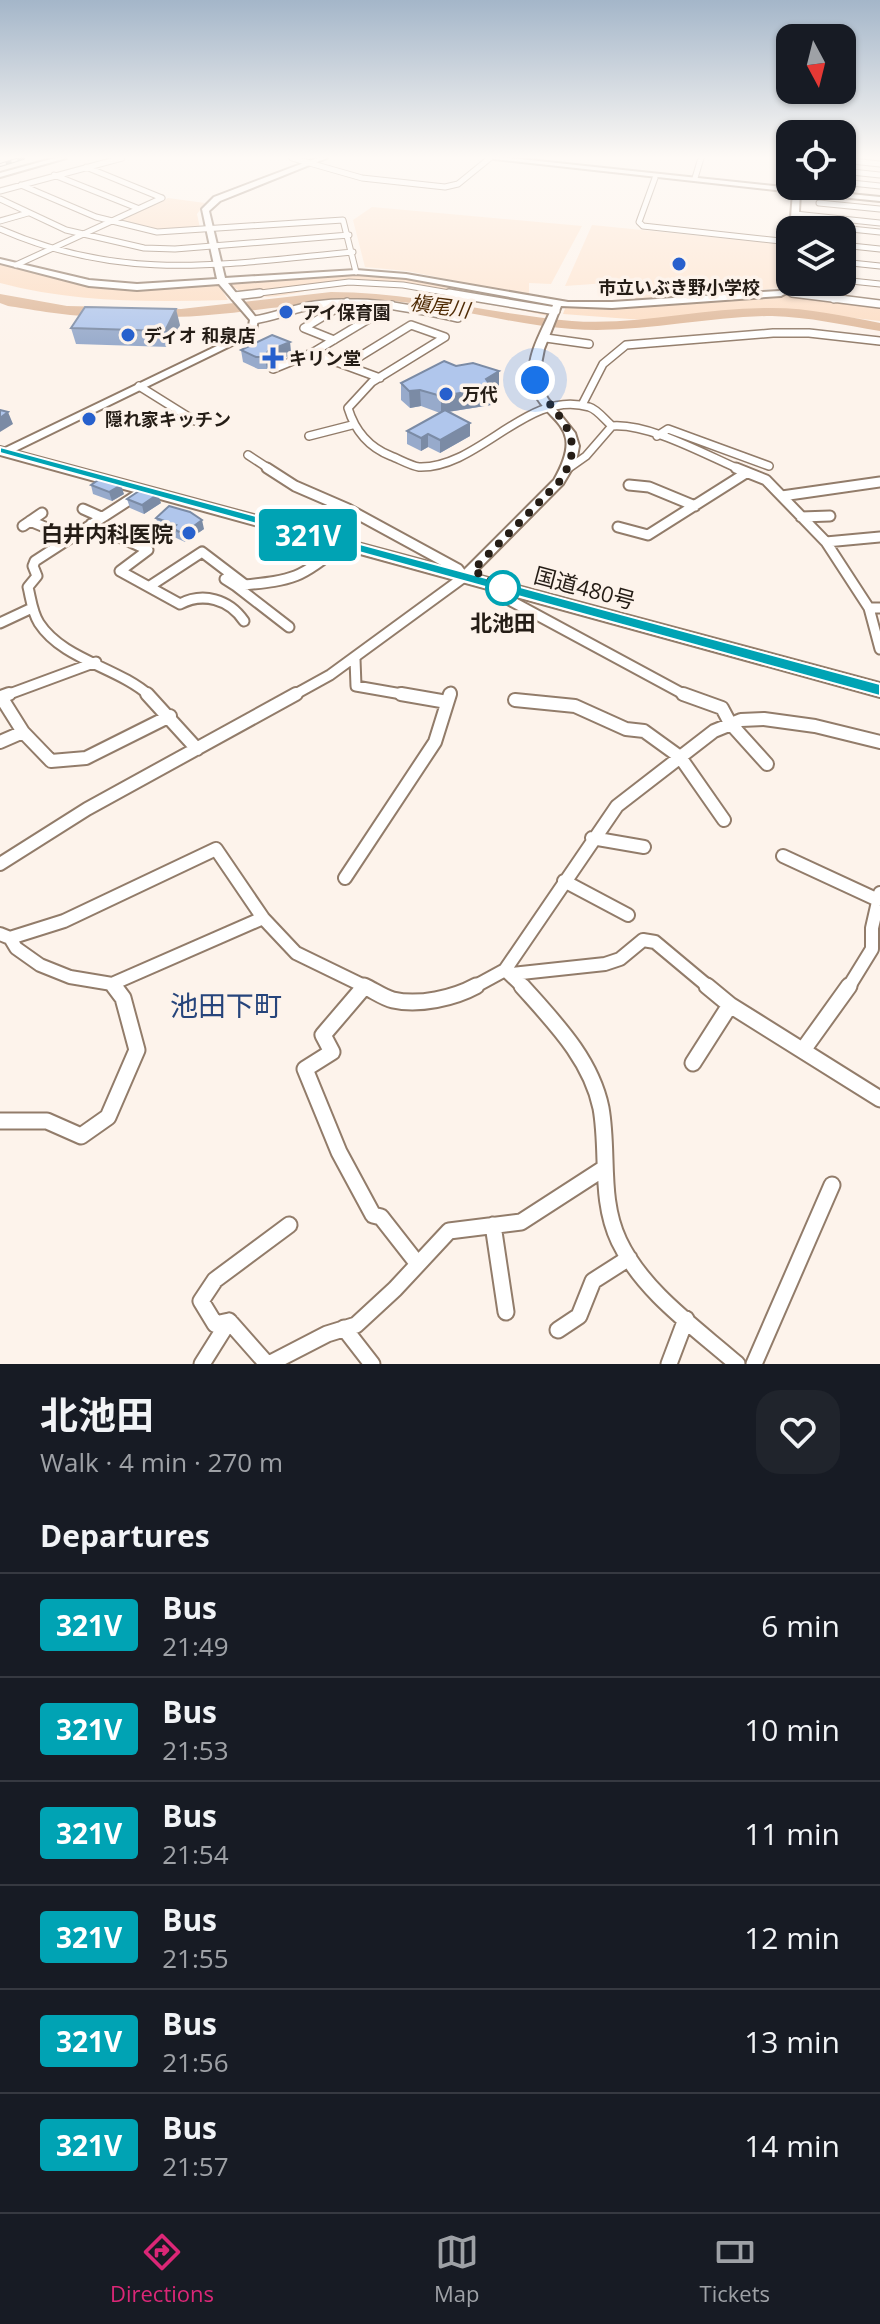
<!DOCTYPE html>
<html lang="en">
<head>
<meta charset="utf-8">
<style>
	body { margin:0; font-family:"Open Sans","Noto Sans JP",sans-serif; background:#20242c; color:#f1f3f6; height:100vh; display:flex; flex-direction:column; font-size:30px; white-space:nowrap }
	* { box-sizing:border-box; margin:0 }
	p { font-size:26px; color:#9ea1a6 }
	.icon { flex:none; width:44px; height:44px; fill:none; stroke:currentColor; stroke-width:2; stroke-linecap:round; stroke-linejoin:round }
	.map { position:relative; height:1364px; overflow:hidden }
	.sheet { display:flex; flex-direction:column; background:#171b24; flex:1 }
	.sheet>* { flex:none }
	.badge { padding:0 16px; border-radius:6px; font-size:28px; line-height:52px }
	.needle { width:52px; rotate:173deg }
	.fabs { position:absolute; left:776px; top:24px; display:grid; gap:16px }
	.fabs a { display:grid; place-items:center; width:80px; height:80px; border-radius:16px; background:#171b24; box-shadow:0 2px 6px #0004; font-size:40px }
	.you { position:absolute; width:40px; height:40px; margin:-20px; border:6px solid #fff; border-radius:50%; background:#1a73e8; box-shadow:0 0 0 12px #1a73e833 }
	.map>.badge { position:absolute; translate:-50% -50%; box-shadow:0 0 0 4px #fff }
	h2 { padding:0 40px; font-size:30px; line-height:72px }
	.round { display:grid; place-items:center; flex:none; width:84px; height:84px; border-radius:24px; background:#20242c }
	.head { display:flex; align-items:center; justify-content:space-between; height:136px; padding:0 40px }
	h1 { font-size:38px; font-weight:700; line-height:60px }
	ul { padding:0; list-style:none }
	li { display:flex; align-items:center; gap:24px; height:104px; padding:0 40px; border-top:2px solid #363941 }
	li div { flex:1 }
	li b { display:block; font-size:30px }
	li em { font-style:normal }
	li .badge { min-width:88px; font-weight:700; text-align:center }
	.tab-bar { display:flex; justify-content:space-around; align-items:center; height:112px; border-top:2px solid #363941; background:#171b24; font-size:22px; color:#9ea1a6 }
	.tab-bar a { display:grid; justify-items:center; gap:4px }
	.tab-bar .on { color:#db2777 }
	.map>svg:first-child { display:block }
	.built { fill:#fee5d1 }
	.green { fill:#fcddc4 }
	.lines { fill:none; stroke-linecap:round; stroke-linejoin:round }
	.river { fill:#dfb99b; fill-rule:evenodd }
	.street-far4-casing { stroke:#927c6a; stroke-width:7 }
	.street-far3-casing { stroke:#927c6a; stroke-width:10 }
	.street-far2-casing { stroke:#927c6a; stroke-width:13 }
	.street-far1-casing { stroke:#927c6a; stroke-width:16 }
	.street-casing { stroke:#927c6a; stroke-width:19 }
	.secondary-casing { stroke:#927c6a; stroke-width:4 }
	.highway-casing { stroke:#927c6a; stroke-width:4 }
	.street-far4 { stroke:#fff; stroke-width:5 }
	.street-far3 { stroke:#fff; stroke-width:7 }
	.street-far2 { stroke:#fff; stroke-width:9 }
	.street-far1 { stroke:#fff; stroke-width:12 }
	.street { stroke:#fff; stroke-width:15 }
	.secondary { fill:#fff; fill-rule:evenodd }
	.highway { fill:#fff; fill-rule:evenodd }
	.rail-casing { stroke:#3d352d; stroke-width:4 }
	.rail { stroke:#fdf3eb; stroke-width:2; stroke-dasharray:6; stroke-linecap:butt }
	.wall { fill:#97aacb }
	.shaded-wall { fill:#7b8ba5 }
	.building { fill:#b0c6ec; stroke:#7b8ba5; stroke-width:2 }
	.line { fill:#00a3b4; stroke:#fff; stroke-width:2 }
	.walk { stroke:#251d16; stroke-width:8; stroke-dasharray:0 14.4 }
	.poi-dot { fill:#2760cd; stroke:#fdf3eb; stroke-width:3 }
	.stop-dot { fill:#fff; stroke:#00a3b4; stroke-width:4 }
	.labels { text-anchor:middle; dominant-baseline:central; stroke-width:7; stroke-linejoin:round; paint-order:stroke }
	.far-poi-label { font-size:18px; font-weight:bold; fill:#251d16; stroke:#fdf3eb; text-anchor:start }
	.far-water-label { font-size:20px; font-style:italic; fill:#512d07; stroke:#fdf3eb }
	.poi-label { font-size:22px; font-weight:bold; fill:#251d16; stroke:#fdf3eb; text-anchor:end }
	.street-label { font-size:22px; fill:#251d16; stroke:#fdf3eb }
	.stop-label { font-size:22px; font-weight:bold; fill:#251d16; stroke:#fdf3eb }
	.near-neighbourhood-label { font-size:28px; fill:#26447b; stroke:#fdf3eb }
</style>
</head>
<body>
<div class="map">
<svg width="880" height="1364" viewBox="0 0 880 1364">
	<rect width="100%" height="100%" fill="#fdf3eb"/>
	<!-- built -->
	<path class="built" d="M372,207L582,226L551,284L529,283V296L407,271L365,267L353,220Z
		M592,225L782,244L780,288L630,300L621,282L565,286Z"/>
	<!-- green -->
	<path class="green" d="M168,198L205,203L197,214L200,228L165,232L118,221Z
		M0,263L78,282L138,288L219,285L228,300C151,302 75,303 0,283Z
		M357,274L396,276L551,306L548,316C484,303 412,280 346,284C308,286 258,312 229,283Z
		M779,295L880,307V321L768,308L656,321L563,314L566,306Z"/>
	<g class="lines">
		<!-- river -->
		<path class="river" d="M331,292C412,292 491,314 572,321C639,326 705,307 772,308C809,308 844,316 880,323V331C844,325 809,317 772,316C706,316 640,334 572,329C491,323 408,292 326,301C295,304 158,327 140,312L147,308L181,309Z
			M0,294L67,306L113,307L120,311C103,324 31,309 8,306L0,303Z"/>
		<defs>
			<path id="street-far4" d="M292,158L362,178L445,187L458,184L490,158
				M842,160L880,164
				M86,167L162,198
				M842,171L880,175
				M54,175L137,208
				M655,178L639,222L643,226L790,242
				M695,178L701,158
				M842,182L880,186
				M21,185L96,217L157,232L343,220L356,272
				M0,191L122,158
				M0,199L66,230L144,248L175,249L349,235
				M819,203L880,209
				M795,214L880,223
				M0,221L28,213
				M794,223L880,232
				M0,229C123,283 224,264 353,252
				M842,245L880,249
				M842,262L880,266
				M16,265L162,198
				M842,280L880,284
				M833,282L834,295
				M786,292L808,295
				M244,295L349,282L403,285L461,295"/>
			<path id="street-far3" d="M449,293L556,311
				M792,293L880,304
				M834,293V299
				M234,296L260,293
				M254,320C275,317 294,308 315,305C363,298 411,308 458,318
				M546,338L589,344
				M334,340L304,328L347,302
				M346,365L411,325L445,337L372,382L348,408C355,431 368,447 391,456C399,459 411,466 419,467C479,469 528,388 589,407C597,409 605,420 612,426L586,456L569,468
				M273,369L312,353
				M380,378L312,353L392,305
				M139,386L195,421
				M583,403L603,364L626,345L773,333H809L880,341
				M612,426C649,423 706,455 741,470
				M309,436L352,425
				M657,436L668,429L769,466
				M248,455L271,470"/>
			<path id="street-far2" d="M267,468L295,486L348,509L458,569L464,577L330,675L292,696
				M736,468L766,480L826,542L869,608
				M629,485L649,487L695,506
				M137,495L35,561L33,566L37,576L28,587C31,599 32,612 39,623C63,660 118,667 150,696
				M782,496L880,482
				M83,509L101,517
				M801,517L830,516
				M30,521L71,538
				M91,524L148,550L120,571L180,604C203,592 229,599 244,621
				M23,526L42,513
				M618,527L648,535L746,473
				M826,542L880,537
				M225,579L236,586
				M150,586L202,552L244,584
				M497,586L499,594L513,602L687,696
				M880,608H869L880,649
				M0,623L32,608
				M289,627L236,586C291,580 299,581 342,544
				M355,659L356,686L413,696
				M4,696L96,662
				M450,696L451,692"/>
			<path id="street-far1" d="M9,694L1,697L23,732
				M147,694L197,749
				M401,694L447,702
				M683,694L722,708L730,723L767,764
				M515,700L575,706L626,729L644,731L680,757L724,820
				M0,742L23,732L51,761L86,758L170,716
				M592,838L644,847
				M783,856L878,900
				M0,864L87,809L296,694
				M345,878L435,742L450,694
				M564,881L628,915
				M0,934L10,938L64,921L216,849L263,918L296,953L368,988
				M10,938L16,948L40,965L70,977L112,984L263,918
				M505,970L524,988
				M512,974L605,964L620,959L643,940L655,942L710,988
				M112,984L115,988
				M472,988L505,970L617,806L714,731L741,720L764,719L815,726L880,742
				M848,988L872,949V928L880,893"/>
			<path id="street" d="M364,986C373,990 384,998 393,1000C419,1006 454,998 476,986
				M522,986C554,1022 591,1059 601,1108C609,1153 599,1199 619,1241C643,1292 696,1328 737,1364
				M707,986L730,1005L880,1099
				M364,987L323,1035L332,1052L305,1069L339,1152L373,1215L381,1217L417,1263
				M803,1050L849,986
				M693,1063L730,1005
				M0,1121H47L81,1136L108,1117L137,1050L123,998L114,986
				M493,1225L506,1312
				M344,1328L372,1364
				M558,1330L579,1316L593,1281L629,1258
				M202,1364L229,1321
				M267,1364L229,1321L215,1324L201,1301L215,1280L289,1225
				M269,1364L327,1334L356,1325L395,1289L449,1231L521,1222L603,1169
				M669,1364L686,1319
				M754,1364L832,1185"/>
			<path id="secondary" d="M55,158H66L0,177V173Z
				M317,158H327L220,201L209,211L225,278L356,270L406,274L568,302H612L779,291L784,289L786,277L790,275V282H793L792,290L781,296L612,308L561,306L544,349L539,374L542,389L548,399L575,433L579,446L576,462L563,484L468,580H460L458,577L460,574L554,480C591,416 535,425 530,376C527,352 545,326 553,305L406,278L356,274L228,283L258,320L255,334L9,454H1V450L248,331L250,320L219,284L137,290L89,286L0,263V259L89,280L137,284L217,279L202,209L214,197Z
				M486,158H510L793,188L800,186V189L880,197V201L800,193L798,230H790L793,192Z"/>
			<path id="highway" d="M0,447L880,683V697L0,455Z"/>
		</defs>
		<!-- street-far4 casing -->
		<use href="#street-far4" class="street-far4-casing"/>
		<!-- street-far3 casing -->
		<use href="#street-far3" class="street-far3-casing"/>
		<!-- street-far2 casing -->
		<use href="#street-far2" class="street-far2-casing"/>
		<!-- street-far1 casing -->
		<use href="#street-far1" class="street-far1-casing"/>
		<!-- street casing -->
		<use href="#street" class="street-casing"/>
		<!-- secondary casing -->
		<use href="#secondary" class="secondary-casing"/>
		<!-- highway casing -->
		<use href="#highway" class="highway-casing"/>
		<!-- street-far4 -->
		<use href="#street-far4" class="street-far4"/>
		<!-- street-far3 -->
		<use href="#street-far3" class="street-far3"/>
		<!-- street-far2 -->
		<use href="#street-far2" class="street-far2"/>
		<!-- street-far1 -->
		<use href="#street-far1" class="street-far1"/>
		<!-- street -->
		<use href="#street" class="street"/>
		<!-- secondary -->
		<use href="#secondary" class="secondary"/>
		<!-- highway -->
		<use href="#highway" class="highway"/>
		<defs>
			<path id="rail" d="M0,165L23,158"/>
		</defs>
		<!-- rail casing -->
		<use href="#rail" class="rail-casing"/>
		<!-- rail -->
		<use href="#rail" class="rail"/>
	</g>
	<!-- wall -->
	<path class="wall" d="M180,325L169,347L76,344L71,328Z
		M290,342L291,355L270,363L267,369H258L243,362L241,350Z
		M456,366L499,371V388L492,392L491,405L448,412L470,436L440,453L428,447L421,451L407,444V431L440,413L421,406L410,408L401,400V383Z
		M91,485L124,494L112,501L93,494Z
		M127,499L161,503L144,514L130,508Z
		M156,518L204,529L185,542L174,537L173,532L159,527Z"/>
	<!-- shaded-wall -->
	<path class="shaded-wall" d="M176,309L180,325L169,347L165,331Z
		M290,342L291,355L270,363L267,369L265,357L268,351Z
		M499,371V388L492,392L491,405L441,413V396L486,379Z
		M420,390L421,406L410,408L409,391Z
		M8,412L13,424L0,432V418Z
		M470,423V436L440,453V440Z
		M428,434V447L421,451V438Z
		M121,485L124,494L112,501L109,492Z
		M158,494L161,503L144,514L142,505Z
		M202,520L204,529L185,542L183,534Z"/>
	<!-- building -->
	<path class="building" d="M85,307L176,309L165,331L71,328Z
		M272,335L290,342L268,351L265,357H256L241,350Z
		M444,361L456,366L473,363L499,371L486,379L492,388L441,396L420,390L409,391L401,383Z
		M0,410L8,412L0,418Z
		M445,410L470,423L440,440L428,434L421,438L407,431Z
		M101,478L121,485L109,492L91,485Z
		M142,489L158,494L142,505L127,499Z
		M169,506L190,512L202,520L183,534L172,528L176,525L156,518Z"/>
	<!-- sky -->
	<linearGradient id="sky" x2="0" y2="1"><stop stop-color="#a4b6c9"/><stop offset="0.45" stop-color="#fefaf6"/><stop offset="1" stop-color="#fefaf6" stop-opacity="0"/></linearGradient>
	<rect width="880" height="349" fill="url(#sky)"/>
	<!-- line -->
	<path class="line" d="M0,447L880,684V696L0,453Z"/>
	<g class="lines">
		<!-- walk -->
		<path class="walk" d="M503,588L473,570L559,482C589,439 561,421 537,387L535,380"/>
	</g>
	<!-- markers -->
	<g class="poi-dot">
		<circle cx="679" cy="264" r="8"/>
		<circle cx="286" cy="312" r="8"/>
		<circle cx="128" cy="335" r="8"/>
		<path d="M269 346h8v8h8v8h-8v8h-8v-8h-8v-8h8z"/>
		<circle cx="446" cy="394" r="8"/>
		<circle cx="89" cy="419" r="8"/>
		<circle cx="189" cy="533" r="8"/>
	</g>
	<circle class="stop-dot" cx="503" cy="588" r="16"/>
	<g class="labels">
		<!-- far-poi labels -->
		<g class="far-poi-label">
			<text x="679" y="287" text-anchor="middle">市立いぶき野小学校</text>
			<text x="302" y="312">アイ保育園</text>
			<text x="144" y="335">ディオ 和泉店</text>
			<text x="289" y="358">キリン堂</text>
			<text x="462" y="394">万代</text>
			<text x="105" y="419">隠れ家キッチン</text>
		</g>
		<!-- far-water labels -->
		<g class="far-water-label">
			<text transform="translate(440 306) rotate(8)">槇尾川</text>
		</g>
		<!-- poi labels -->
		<g class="poi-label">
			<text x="173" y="533">白井内科医院</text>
		</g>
		<!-- street labels -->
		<g class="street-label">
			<text transform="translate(585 587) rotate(15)">国道480号</text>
		</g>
		<!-- stop labels -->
		<g class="stop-label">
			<text x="503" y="622">北池田</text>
		</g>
		<!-- near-neighbourhood labels -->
		<g class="near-neighbourhood-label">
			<text x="226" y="1005">池田下町</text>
		</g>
	</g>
</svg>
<div class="fabs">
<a><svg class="needle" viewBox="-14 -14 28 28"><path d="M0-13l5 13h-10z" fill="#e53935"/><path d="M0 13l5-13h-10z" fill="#9ea1a6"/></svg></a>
<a><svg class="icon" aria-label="locate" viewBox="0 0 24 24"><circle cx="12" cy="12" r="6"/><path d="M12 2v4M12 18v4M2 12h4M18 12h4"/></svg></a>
<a><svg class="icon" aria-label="layers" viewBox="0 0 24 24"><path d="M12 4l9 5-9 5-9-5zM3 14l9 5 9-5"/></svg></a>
</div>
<div class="you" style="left:535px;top:380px"></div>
<b class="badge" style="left:308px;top:535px;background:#00a3b4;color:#fff">321V</b>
</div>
<section class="sheet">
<div class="head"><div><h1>北池田</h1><p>Walk · 4 min · 270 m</p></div><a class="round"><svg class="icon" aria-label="heart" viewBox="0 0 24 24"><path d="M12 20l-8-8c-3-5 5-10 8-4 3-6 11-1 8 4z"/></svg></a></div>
<h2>Departures</h2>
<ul>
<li><span class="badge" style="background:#00a3b4;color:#fff">321V</span><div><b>Bus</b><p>21:49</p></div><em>6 min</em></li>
<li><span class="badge" style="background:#00a3b4;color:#fff">321V</span><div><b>Bus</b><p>21:53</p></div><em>10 min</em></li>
<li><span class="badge" style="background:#00a3b4;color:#fff">321V</span><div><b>Bus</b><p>21:54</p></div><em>11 min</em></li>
<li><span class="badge" style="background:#00a3b4;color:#fff">321V</span><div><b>Bus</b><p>21:55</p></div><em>12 min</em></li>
<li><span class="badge" style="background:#00a3b4;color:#fff">321V</span><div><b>Bus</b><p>21:56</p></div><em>13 min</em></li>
<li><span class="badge" style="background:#00a3b4;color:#fff">321V</span><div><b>Bus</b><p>21:57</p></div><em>14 min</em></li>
</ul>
</section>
<nav class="tab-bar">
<a class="on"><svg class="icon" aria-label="directions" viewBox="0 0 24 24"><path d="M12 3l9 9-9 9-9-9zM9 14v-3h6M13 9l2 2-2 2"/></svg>Directions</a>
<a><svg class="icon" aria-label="map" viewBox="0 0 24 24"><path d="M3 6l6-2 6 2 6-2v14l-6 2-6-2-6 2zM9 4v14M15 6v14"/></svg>Map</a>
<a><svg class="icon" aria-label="tickets" viewBox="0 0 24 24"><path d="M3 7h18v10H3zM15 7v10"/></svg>Tickets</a>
</nav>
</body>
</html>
